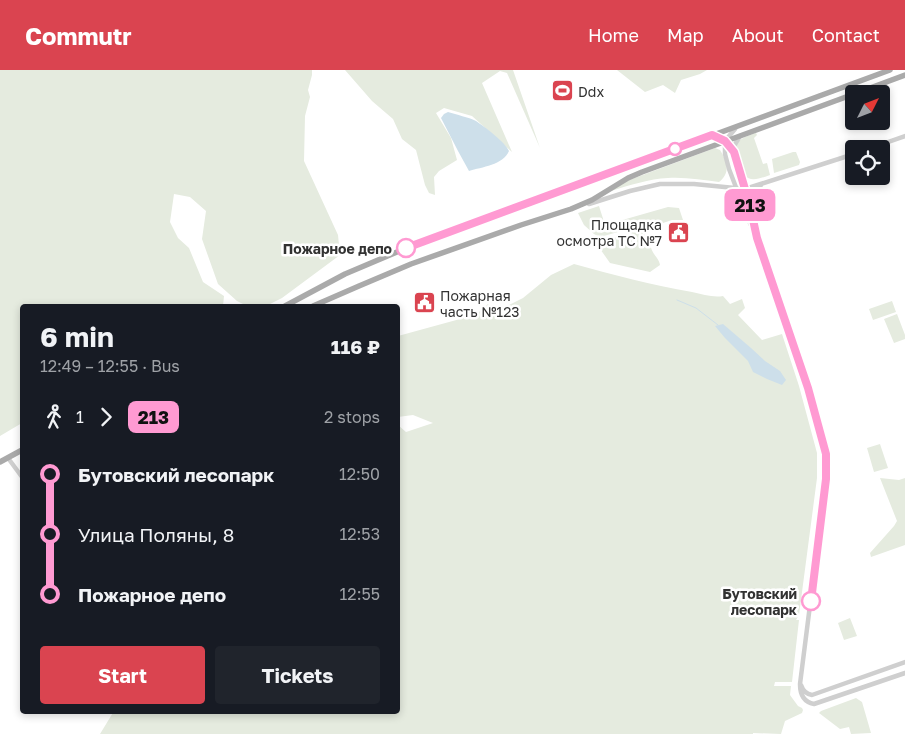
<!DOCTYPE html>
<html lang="en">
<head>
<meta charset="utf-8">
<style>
	body { margin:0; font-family:"Golos Text",sans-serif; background:#20242c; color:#f1f3f6; height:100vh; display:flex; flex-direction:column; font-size:19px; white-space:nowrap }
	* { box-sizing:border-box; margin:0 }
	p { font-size:16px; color:#9ea1a6 }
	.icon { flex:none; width:28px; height:28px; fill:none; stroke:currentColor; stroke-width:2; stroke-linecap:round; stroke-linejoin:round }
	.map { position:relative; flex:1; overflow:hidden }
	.panel { position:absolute; left:20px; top:234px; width:380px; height:410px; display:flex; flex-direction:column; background:#171b24; border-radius:5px; box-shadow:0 2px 8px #0003 }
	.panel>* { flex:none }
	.badge { padding:0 10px; border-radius:8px; font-size:18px; line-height:32px }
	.needle { width:32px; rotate:48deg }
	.controls { position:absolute; left:845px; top:15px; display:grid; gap:10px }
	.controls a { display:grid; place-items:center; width:45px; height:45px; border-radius:5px; background:#171b24; box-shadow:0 2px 8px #0003; font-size:25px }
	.map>.badge { position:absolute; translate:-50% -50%; box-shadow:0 0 0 2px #fff }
	.legs { display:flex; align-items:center; gap:8px; height:55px; padding:0 20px; font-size:16px }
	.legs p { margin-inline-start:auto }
	.overview { display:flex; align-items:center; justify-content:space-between; height:85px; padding:0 20px }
	h1 { font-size:28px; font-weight:700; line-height:38px }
	.cta { display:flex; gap:10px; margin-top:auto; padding:10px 20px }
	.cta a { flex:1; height:58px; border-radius:5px; background:#da4450; color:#fff; font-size:20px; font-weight:700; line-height:58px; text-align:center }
	.cta a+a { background:#20242c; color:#f1f3f6 }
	ul { padding:0 20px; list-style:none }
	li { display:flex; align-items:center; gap:18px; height:60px; font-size:19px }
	li i { display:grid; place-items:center; width:8px; height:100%; margin:0 6px; background:currentColor }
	li i::after { content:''; width:12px; height:12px; margin:-6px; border:4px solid; border-radius:50%; background:#171b24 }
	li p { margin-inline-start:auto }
	li:first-child i { background:linear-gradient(#0000 50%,currentColor 0) }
	li:last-child i { background:linear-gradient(currentColor 50%,#0000 0) }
	header { display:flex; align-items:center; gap:30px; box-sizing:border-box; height:70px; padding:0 25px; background:#da4450; color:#fff }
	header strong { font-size:24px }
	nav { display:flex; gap:28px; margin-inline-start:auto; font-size:18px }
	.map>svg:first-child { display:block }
	.green { fill:#e5ebdf }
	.water { fill:#cddfea }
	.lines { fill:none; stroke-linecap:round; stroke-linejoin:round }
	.stream { stroke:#cddfea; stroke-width:1 }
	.minor { stroke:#cfcfcf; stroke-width:4.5 }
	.major { stroke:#aaa; stroke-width:5.5 }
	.line-1-casing { stroke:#fff; stroke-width:11 }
	.line-1 { stroke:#ff9ad2; stroke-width:8 }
	.stop-1-dot { fill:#fff; stroke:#ff9ad2; stroke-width:2.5 }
	.labels { text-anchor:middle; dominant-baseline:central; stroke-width:5; stroke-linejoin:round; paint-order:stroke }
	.poi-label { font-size:14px; fill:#323232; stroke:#fff; text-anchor:start }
	.stop-label { font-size:14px; font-weight:bold; fill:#323232; stroke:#fff; text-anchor:end }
</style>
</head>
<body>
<header>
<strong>Commutr</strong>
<nav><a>Home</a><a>Map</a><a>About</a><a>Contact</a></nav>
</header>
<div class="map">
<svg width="905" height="664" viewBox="0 0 905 664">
	<rect width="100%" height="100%" fill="#fff"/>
	<!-- green -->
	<path class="green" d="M0,0H312V5L308,20L310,27L305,46L304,91L338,165L340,185L282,228L266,236H252L245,235L237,231L218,214L202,169L206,141L190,127L174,124L170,152L178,168L189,178L203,212L224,226L223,236H22V353L0,366Z
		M345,0H513L540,78L507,3L500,1L482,13L512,82L472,46L444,38L436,43L451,68L457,90L439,101L434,107L435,125L429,123L425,115L416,80L402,69L393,49L372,31Z
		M617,0H707L700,4L681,10L675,23L663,15L645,22Z
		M756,63L757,65L754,68L763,94L767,93L770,105C761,108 751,113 744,105L736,78C737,68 748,66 756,63Z
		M715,78L720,80C727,91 731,103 719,112C702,110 686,107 668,108C649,109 630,115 611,121L624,112Z
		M793,82H796L800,92L799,95L774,103L772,89Z
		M599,136L605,155L668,137L679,138L683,150H672L645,159L636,157L600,167L594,164L584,155L578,143Z
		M638,160C653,169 647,172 654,184C657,188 659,190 660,195L650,202L610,193L598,176L608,170Z
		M574,194C613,205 652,215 692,222C703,224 713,228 723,226L730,234L742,229L745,238L738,245L762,270L782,264L799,316L817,383V408L799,545L796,550H799L792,612H775L774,616H791L790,625L798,636L802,638L803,640L802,643L785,651L781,664L753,663V664H100L114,641H398V355L406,362L433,353L413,345L398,347V266L460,249L481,241L488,234L493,243L523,228L551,205Z
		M892,231L896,242L873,250L869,239Z
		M897,244L905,265V269L894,273L884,249Z
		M880,374L888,398L874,402L867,378Z
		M880,408L899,410L905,408V475L871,487L870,483L894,456L897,451Z
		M850,548L857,566L844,570L838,553Z
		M856,628L862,632L871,663L851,664L849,657L840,659L819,643L821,641Z"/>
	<!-- water -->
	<path class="water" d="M448,42C457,45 468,47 476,51C485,57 505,72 509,81C503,95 482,97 469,101L458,81L441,48L444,44Z
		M723,254L751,278L765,291L780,301L786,310L782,315L767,309L753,302L748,291L725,268L715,256Z"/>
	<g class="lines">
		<!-- stream -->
		<path class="stream" d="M677,230L696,238L718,255"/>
		<!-- minor -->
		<path class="minor" d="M735,59L725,71V84L729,99L747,146L761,178L811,329L826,384V409L800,614C800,624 803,632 814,634L905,603
			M712,65C716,67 723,69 726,72C738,84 752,141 755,159
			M868,79L905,66
			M734,81V76L740,66
			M589,134L630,121L660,114H694L745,119L854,84
			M751,134L754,123L761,115
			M8,388L22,407
			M801,615C803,621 806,624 812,625L905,592"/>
		<!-- major -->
		<path class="major" d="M854,24L905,5
			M285,236L345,204L404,179L890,0
			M313,236L359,216L411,194L521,155L571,139L592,130L628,108L642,102L854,24
			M0,392L22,380"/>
	</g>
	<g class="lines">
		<defs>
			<path id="line-1" d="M406,178L712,65L725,71L734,82L750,136L757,168L808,318L826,384V409L811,531"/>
		</defs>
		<!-- line-1 casing -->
		<use href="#line-1" class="line-1-casing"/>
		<!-- line-1 -->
		<use href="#line-1" class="line-1"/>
	</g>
	<!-- icons -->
	<defs>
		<symbol id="stadium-square" viewBox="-11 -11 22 22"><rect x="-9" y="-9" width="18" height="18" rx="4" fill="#da4450" stroke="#fff"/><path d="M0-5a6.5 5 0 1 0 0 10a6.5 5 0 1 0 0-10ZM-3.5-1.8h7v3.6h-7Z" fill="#fff"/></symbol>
		<symbol id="civic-square" viewBox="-11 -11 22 22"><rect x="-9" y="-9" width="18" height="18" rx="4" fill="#da4450" stroke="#fff"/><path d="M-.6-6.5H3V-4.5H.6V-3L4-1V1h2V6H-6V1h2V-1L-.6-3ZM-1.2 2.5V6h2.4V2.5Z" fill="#fff"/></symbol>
	</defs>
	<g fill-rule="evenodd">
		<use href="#stadium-square" x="550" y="8" width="25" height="25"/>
		<use href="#civic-square" x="666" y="150" width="25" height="25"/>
		<use href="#civic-square" x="412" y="220" width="25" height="25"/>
	</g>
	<!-- markers -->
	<g class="stop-1-dot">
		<circle cx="675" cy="79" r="6"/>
		<circle cx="406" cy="178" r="9"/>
		<circle cx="811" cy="531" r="9"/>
	</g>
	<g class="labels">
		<!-- poi labels -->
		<g class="poi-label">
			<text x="578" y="21">Ddx</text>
			<text x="662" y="154" text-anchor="end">Площадка<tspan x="662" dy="16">осмотра ТС №7</tspan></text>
			<text x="440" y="225">Пожарная<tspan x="440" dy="16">часть №123</tspan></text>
		</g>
		<!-- stop labels -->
		<g class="stop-label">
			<text x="392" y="178">Пожарное депо</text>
			<text x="797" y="523">Бутовский<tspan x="797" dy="16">лесопарк</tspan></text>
		</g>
	</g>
</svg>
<div class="controls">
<a><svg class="needle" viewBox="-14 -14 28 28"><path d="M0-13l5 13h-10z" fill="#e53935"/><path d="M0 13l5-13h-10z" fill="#9ea1a6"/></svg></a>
<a><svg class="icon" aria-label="locate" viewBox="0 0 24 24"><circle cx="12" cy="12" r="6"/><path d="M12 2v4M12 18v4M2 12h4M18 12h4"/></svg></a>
</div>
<b class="badge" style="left:750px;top:135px;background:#ff9ad2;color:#111">213</b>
<section class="panel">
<div class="overview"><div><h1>6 min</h1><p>12:49 – 12:55 · Bus</p></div><b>116 ₽</b></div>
<div class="legs"><svg class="icon" aria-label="walk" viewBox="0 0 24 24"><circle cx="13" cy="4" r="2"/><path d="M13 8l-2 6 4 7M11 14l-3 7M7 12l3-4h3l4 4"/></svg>1<svg class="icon" aria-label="forward" viewBox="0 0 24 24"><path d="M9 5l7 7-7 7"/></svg><b class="badge" style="background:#ff9ad2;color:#111">213</b><p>2 stops</p></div>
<ul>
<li><i style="color:#ff9ad2"></i><b>Бутовский лесопарк</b><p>12:50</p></li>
<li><i style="color:#ff9ad2"></i><span>Улица Поляны, 8</span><p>12:53</p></li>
<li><i style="color:#ff9ad2"></i><b>Пожарное депо</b><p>12:55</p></li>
</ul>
<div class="cta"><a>Start</a><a>Tickets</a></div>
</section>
</div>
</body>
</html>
